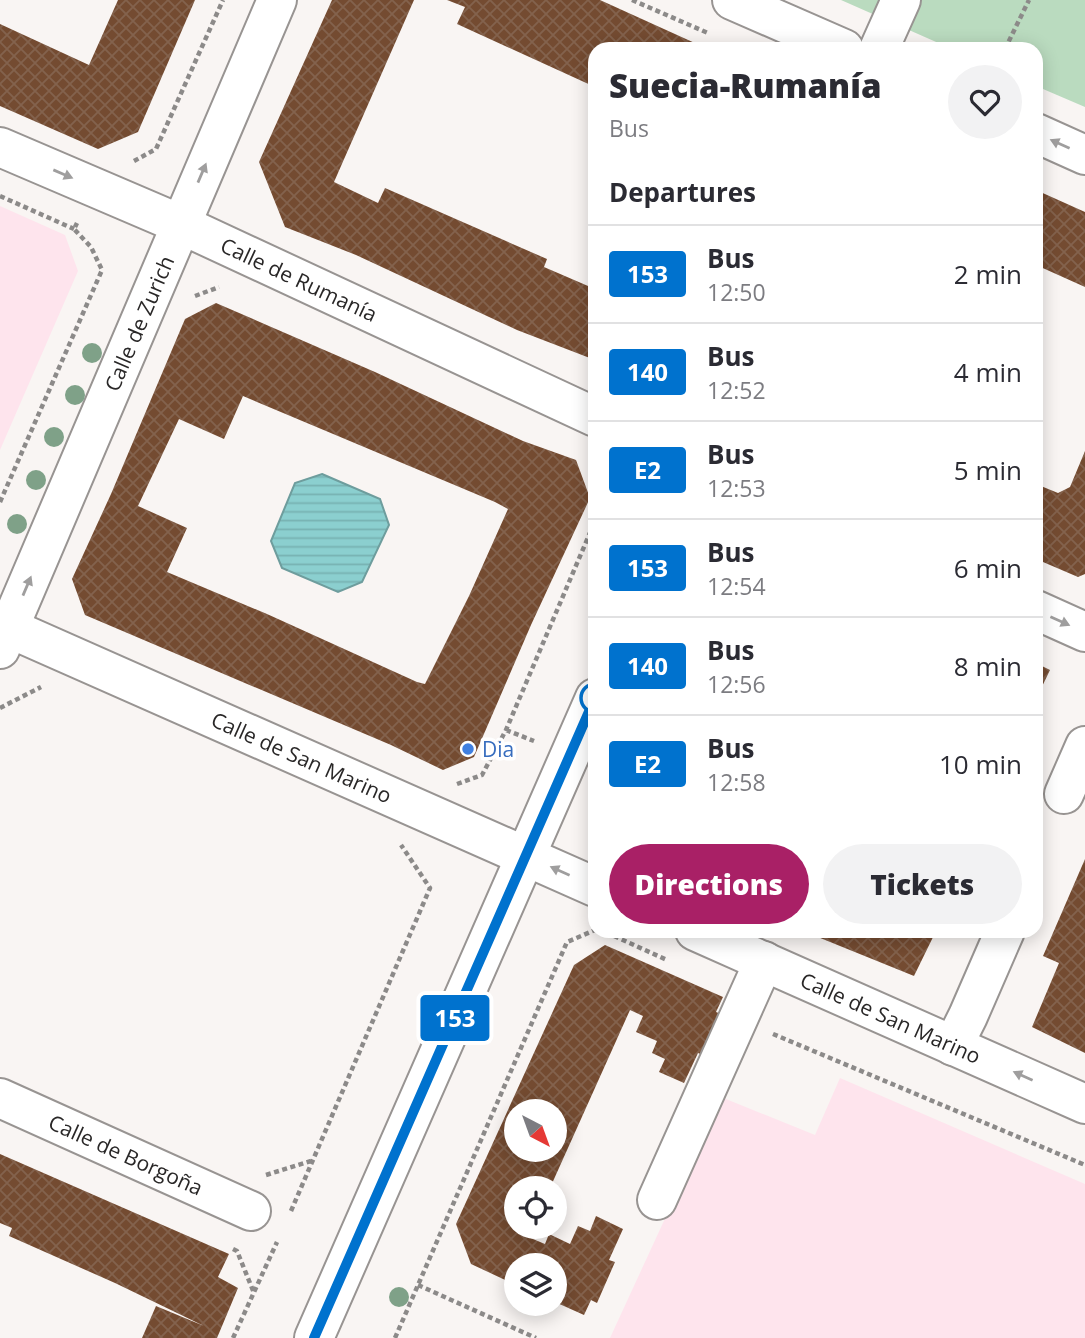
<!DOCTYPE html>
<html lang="en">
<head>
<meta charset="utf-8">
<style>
	body { margin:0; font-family:"Open Sans",sans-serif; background:#f2f2f3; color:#2b2b33; height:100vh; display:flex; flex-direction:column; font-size:26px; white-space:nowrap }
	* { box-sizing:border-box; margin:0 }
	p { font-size:23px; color:#7c7c81 }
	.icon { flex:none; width:38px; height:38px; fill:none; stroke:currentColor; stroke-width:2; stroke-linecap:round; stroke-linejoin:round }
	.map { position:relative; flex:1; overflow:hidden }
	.sheet { position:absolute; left:588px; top:42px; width:455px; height:896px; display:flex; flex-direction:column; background:#fff; border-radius:21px; box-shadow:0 4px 18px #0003 }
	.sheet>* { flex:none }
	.badge { padding:0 14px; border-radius:5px; font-size:24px; line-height:46px }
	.needle { width:46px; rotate:139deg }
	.buttons { position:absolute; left:504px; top:1099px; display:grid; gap:14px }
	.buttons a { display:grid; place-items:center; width:63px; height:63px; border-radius:50%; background:#fff; box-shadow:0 4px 18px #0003; font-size:35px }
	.map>.badge { position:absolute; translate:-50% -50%; box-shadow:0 0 0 4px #fff }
	h2 { padding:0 21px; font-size:26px; line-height:63px }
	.round { display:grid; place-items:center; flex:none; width:74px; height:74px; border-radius:37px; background:#f2f2f3 }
	.overview { display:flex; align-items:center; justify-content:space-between; height:119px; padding:0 21px }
	h1 { font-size:33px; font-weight:800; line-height:52px }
	.action { display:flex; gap:14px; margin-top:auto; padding:14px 21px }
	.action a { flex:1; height:80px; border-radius:42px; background:#a92066; color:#fff; font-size:28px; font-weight:800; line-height:80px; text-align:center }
	.action a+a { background:#f2f2f3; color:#2b2b33 }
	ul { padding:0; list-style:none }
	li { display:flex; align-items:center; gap:21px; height:98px; padding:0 21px; border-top:2px solid #e1e1e2 }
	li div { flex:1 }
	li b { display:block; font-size:26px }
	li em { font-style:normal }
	li .badge { min-width:77px; font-weight:700; text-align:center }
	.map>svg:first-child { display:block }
	.education { fill:#fee4ed }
	.green { fill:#badbbf }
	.water { fill:url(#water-rules); stroke:#6e9d9d; stroke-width:2 }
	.building { fill:url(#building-cross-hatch); fill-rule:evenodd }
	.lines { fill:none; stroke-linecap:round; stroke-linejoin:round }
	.minor-casing { stroke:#989492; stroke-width:42 }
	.path { stroke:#8c8a89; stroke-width:4.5; stroke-dasharray:5 3.5; stroke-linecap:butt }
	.minor { stroke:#fff; stroke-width:38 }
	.tree { fill:#7fa188 }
	.oneway { fill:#9f9e9e }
	.line-casing { stroke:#fff; stroke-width:16 }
	.line { stroke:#0072ce; stroke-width:10 }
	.stop-dot { fill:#fff; stroke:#0072ce; stroke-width:3.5 }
	.shop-dot { fill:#3f7fe0; stroke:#fff; stroke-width:2.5 }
	.labels { text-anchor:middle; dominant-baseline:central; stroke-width:7; stroke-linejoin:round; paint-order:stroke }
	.street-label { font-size:21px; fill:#292727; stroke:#fff }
	.shop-label { font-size:21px; fill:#366cbe; stroke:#fff; text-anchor:start }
</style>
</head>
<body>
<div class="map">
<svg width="1085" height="1338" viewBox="0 0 1085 1338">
	<defs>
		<pattern id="water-rules" width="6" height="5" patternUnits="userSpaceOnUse" patternTransform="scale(1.75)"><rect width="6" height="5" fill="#8bcfcf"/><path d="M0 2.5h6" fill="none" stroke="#78b2b2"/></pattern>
		<pattern id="building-cross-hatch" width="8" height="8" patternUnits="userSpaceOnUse" patternTransform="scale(1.75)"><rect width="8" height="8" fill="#744b31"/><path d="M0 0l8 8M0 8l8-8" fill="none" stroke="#83624d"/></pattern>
	</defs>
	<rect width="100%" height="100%" fill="#f9f5f3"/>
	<!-- education -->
	<path class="education" d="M0,206L65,235L78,271L0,450Z
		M840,1078L1085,1184V1338H610L721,1097L815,1135Z"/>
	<!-- green -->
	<path class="green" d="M841,0H1085V107L1036,86V49H952Z"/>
	<!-- water -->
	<path class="water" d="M322,474L380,499L389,525L362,582L338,592L282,568L271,541L295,483Z"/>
	<!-- building -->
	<path class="building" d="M118,0H195L138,132L98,149L0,106V24L89,65Z
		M332,0H414L334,182L378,203L385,188L547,259L544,267L595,289V360L517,330L356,255L285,227L259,162Z
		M447,0H600L708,49H595V87L457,24L465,7Z
		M1036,190L1085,212V287L1036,265Z
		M216,303L375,372L523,441L576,460L590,498L531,625L474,757L443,770L391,745L85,615L72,579L111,494L185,319ZM243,396L495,502L508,509L469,596L425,684L417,682L267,614L167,572L187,528L138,506L179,419L224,439Z
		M1085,451V574L1078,577L1036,559V484L1058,493L1070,487Z
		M1036,663L1050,670L1036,699Z
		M1085,859V1053L1032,1027L1059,963L1043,956Z
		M803,931H936L914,976Z
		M605,945L723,997L716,1012L724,1015L705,1056L698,1053L684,1083L659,1072L665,1059L652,1053L657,1041L636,1032L643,1016L630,1010L550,1188H516V1227H533L528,1237L545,1244L549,1234L570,1244L578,1226L590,1231L596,1216L623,1229L609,1260L615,1262L597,1303L591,1300L584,1315L555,1302V1265H516V1285L471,1264L456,1224L574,965ZM516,1111H555V1150H516Z
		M0,1154L229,1254L218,1277L238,1288L217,1338H142L156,1306L204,1326L115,1283L9,1236L12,1228L0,1223Z"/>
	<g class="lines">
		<defs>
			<g id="minor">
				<path d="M732,0L844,49"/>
				<path d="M879,49L901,0"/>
				<path d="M1036,133L1085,155"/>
				<path id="s1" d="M0,147L180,224L595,417"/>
				<path d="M1036,610L1085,632"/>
				<path id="s2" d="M9,628L595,887"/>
				<path id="s3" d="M0,649L277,0"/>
				<path d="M1064,794L1085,746"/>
				<path id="s4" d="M695,931L1085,1104"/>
				<path d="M953,1046L968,1016L1005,931"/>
				<path id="s5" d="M0,1098L251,1211"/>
				<path d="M657,1200L764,961"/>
				<path d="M314,1338L595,698"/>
			</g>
		</defs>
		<!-- minor casing -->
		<use href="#minor" class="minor-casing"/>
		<!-- path -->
		<path class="path" d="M632,0L708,33
			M1005,49L1029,0
			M134,161L156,149L223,0
			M0,196L74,229
			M195,296L219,287
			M0,502L102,270L91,247L74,229L77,223
			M0,708L41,687
			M506,730L534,741
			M457,784L482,775L506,730L595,521
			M599,931L614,936L616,931
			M614,936L667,960
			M773,1034L1085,1165
			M266,1175L311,1161
			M291,1211L430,888L401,845
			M233,1249L237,1251L254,1293
			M418,1285L536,1338
			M233,1338L277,1242
			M395,1338L567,942L595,930"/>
		<!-- minor -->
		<use href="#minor" class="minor"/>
	</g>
	<!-- trees -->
	<g class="tree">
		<circle cx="92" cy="353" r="10"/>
		<circle cx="75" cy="395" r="10"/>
		<circle cx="54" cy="437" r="10"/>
		<circle cx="36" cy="480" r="10"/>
		<circle cx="17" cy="524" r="10"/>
		<circle cx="399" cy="1297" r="10"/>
	</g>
	<!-- one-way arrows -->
	<defs><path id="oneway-solid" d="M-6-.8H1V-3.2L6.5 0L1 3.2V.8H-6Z" transform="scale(1.75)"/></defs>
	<g class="oneway">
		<use href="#oneway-solid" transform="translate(1060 144) rotate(-156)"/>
		<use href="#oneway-solid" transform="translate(202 173) rotate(-67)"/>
		<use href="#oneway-solid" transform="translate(63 174) rotate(23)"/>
		<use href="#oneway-solid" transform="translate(27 586) rotate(-67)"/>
		<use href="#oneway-solid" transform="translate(1060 621) rotate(24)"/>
		<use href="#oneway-solid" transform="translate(560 871) rotate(-156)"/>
		<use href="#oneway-solid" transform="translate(1023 1076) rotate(-156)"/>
	</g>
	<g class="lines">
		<defs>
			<path id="line" d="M314,1338L595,698"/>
		</defs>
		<!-- line casing -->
		<use href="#line" class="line-casing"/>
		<!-- line -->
		<use href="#line" class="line"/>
	</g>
	<!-- markers -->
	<circle class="stop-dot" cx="595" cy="698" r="14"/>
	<circle class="shop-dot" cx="468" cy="749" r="7"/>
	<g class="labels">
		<!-- street labels -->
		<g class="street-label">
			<text stroke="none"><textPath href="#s1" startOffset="327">Calle de Rumanía</textPath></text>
			<text stroke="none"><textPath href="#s3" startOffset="354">Calle de Zurich</textPath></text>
			<text stroke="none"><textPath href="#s2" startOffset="320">Calle de San Marino</textPath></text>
			<text stroke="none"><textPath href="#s4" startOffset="214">Calle de San Marino</textPath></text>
			<text stroke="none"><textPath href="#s5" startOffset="138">Calle de Borgoña</textPath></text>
		</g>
		<!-- shop labels -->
		<g class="shop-label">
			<text x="482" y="749">Dia</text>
		</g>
	</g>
</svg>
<div class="buttons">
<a><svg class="needle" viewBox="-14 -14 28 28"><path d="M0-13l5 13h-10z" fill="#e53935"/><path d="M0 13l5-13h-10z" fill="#7c7c81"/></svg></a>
<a><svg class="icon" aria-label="locate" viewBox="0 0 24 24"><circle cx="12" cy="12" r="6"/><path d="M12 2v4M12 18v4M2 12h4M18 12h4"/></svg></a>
<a><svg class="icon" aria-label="layers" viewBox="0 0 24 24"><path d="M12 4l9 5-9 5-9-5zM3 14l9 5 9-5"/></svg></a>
</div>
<b class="badge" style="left:455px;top:1018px;background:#0072ce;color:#fff">153</b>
<section class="sheet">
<div class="overview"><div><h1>Suecia-Rumanía</h1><p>Bus</p></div><a class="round"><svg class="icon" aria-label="heart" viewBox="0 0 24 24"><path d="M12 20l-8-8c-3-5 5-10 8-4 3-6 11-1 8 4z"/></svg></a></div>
<h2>Departures</h2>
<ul>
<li><span class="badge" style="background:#0072ce;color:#fff">153</span><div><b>Bus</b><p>12:50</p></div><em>2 min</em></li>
<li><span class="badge" style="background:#0072ce;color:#fff">140</span><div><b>Bus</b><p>12:52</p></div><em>4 min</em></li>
<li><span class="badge" style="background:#0072ce;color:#fff">E2</span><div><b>Bus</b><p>12:53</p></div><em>5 min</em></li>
<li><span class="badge" style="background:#0072ce;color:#fff">153</span><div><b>Bus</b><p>12:54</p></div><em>6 min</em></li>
<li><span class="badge" style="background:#0072ce;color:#fff">140</span><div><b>Bus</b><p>12:56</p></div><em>8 min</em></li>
<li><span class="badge" style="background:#0072ce;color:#fff">E2</span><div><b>Bus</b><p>12:58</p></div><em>10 min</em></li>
</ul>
<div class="action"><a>Directions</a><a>Tickets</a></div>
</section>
</div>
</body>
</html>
